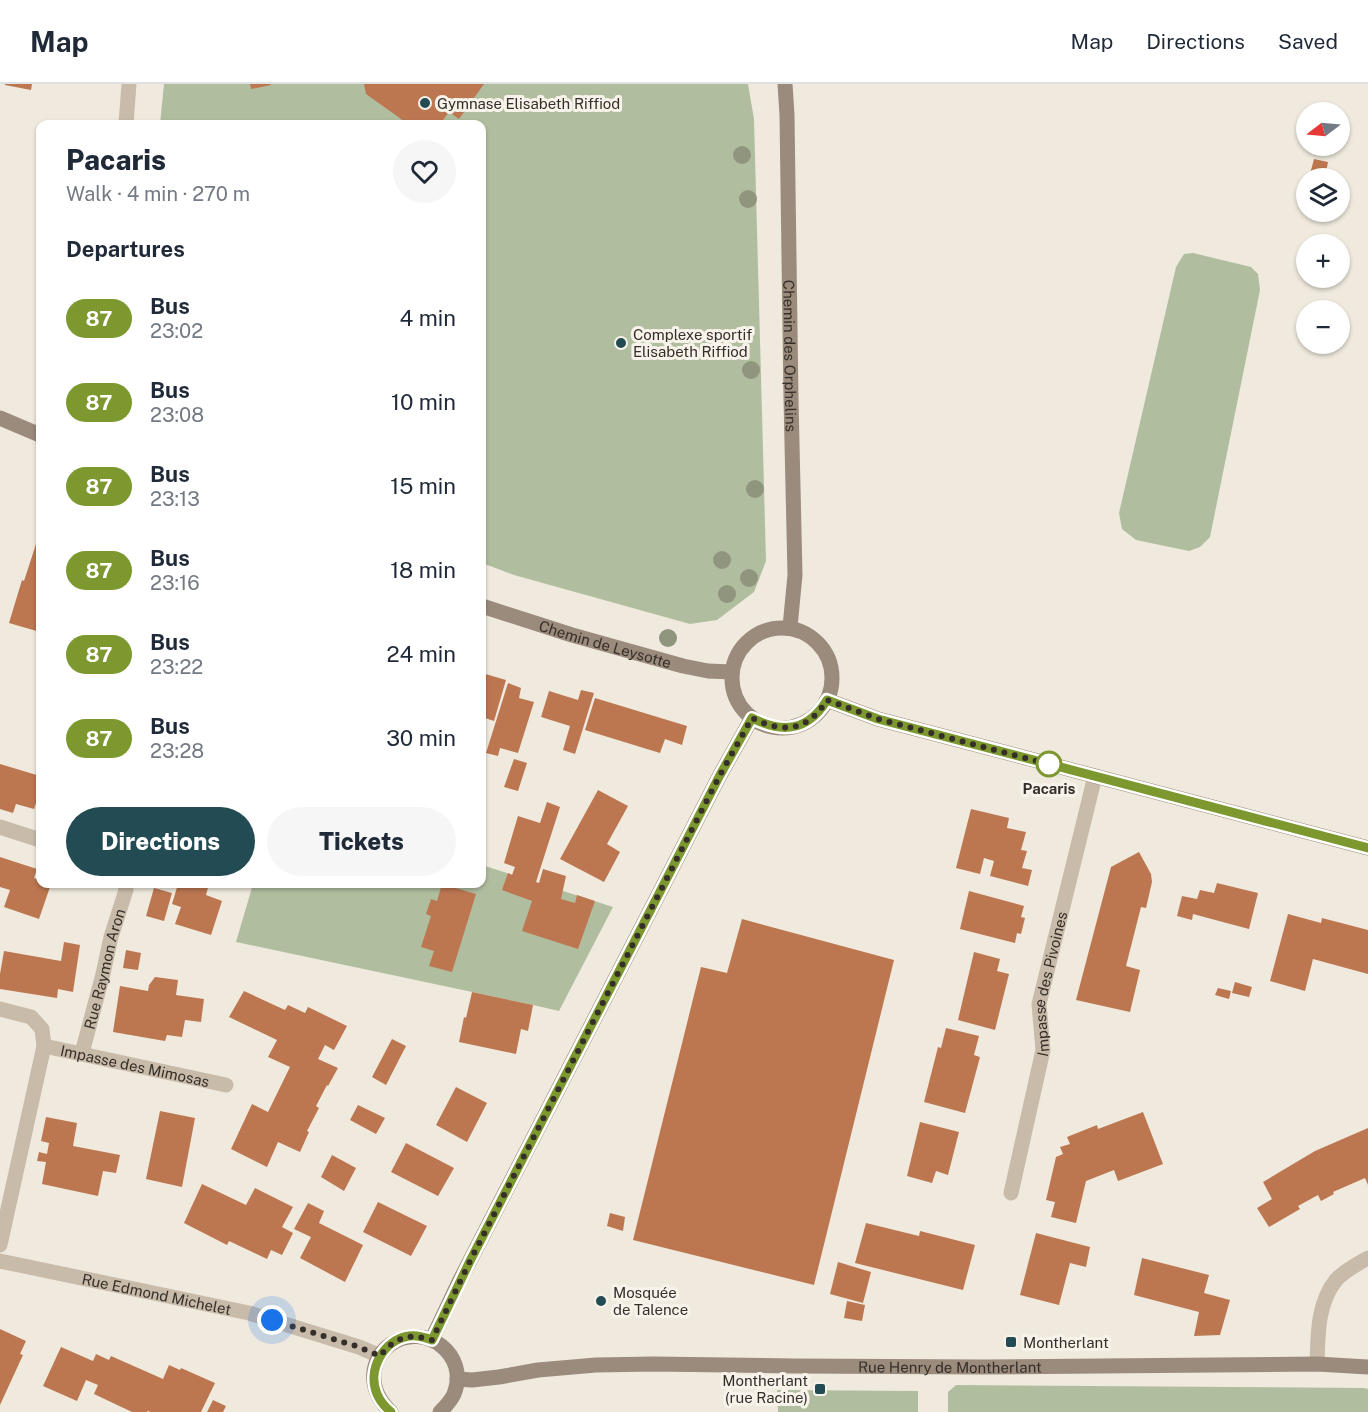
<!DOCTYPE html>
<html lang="en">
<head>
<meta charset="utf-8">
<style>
	body { margin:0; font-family:"Public Sans",sans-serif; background:#f6f6f7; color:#1f2937; height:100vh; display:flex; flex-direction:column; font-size:22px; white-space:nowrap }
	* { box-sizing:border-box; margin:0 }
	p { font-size:20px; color:#747a83 }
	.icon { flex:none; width:33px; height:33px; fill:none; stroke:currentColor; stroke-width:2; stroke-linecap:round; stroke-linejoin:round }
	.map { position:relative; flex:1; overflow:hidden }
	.details { position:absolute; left:36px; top:36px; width:450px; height:768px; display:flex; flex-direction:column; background:#fff; border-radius:12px; box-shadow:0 2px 4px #0004 }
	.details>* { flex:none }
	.badge { padding:0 12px; border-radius:20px; font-size:21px; line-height:39px }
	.needle { width:39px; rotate:254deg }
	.controls { position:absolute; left:1296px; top:18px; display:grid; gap:12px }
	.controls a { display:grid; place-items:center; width:54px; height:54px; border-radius:50%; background:#fff; box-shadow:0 2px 4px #0004; font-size:30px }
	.you { position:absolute; width:30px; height:30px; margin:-15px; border:4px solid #fff; border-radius:50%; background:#1a73e8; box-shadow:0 0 0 9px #1a73e833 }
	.map>.badge { position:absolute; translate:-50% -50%; box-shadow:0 0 0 3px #fff }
	h2 { padding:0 30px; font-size:22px; line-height:54px }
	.round { display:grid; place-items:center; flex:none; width:63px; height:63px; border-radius:32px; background:#f6f6f7 }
	.summary { display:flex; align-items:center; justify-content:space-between; height:102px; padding:0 30px }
	h1 { font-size:28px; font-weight:800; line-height:45px }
	.cta { display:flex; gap:12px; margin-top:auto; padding:12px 30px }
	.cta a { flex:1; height:69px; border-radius:36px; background:#224b54; color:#fff; font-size:24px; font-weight:800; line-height:69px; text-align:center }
	.cta a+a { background:#f6f6f7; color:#1f2937 }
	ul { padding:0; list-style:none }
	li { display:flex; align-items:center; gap:18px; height:84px; padding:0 30px }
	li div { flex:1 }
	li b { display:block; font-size:22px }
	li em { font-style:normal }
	li .badge { min-width:66px; font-weight:700; text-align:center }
	header { display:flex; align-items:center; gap:36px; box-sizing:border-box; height:84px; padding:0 30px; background:#fff; border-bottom:2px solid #e0e1e3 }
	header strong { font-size:28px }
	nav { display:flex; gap:33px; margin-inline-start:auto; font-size:21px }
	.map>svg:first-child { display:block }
	.green { fill:#b0be9f }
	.building { fill:#bc7750 }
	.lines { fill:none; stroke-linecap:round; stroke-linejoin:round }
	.lane { stroke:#c8bbaa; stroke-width:15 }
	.street { stroke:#c8bbaa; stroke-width:15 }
	.secondary { stroke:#9b8b7c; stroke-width:15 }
	.tree { fill:#90967e }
	.line-casing { stroke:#fff; stroke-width:14 }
	.line { stroke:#7c982e; stroke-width:9 }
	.walk { stroke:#362f29; stroke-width:6; stroke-dasharray:0 10.8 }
	.poi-dot { fill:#224b54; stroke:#f8f3ea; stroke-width:2 }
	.stop-dot { fill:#fff; stroke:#7c982e; stroke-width:3 }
	.labels { text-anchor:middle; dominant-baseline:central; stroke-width:6; stroke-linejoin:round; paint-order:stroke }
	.poi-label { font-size:15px; fill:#362f29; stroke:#f8f3ea; text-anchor:start }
	.street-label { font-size:15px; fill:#362f29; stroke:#f8f3ea }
	.stop-label { font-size:15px; font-weight:bold; fill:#362f29; stroke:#f8f3ea }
</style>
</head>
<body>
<header>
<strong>Map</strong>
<nav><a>Map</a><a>Directions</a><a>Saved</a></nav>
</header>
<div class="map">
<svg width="1368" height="1328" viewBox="0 0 1368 1328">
	<rect width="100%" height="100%" fill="#f0eade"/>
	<!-- green -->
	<path class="green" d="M164,0H748L754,35L766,477L754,508L717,536L690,540L514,491L482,479V40H160Z
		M1193,169L1251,183L1258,190L1260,206L1210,453L1200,463L1189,467L1136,456L1122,445L1119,429L1176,183L1184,170Z
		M482,781L613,823L559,927L533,921L236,858L253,800H482Z
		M956,1301L1364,1304L1368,1305V1328H948V1308Z
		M777,1306L918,1307V1328H778Z"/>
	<!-- building -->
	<path class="building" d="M5,0H32L31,6L5,1Z
		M250,0H271V1L251,5Z
		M364,0H484L459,35L449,28L440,40H408L366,10Z
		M1314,75L1328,78L1325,94L1310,90Z
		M36,460L40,461V548L9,539L22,496L24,497Z
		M482,589L506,596L494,637L482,633Z
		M508,599L521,604L519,614L534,618L518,669L500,664L498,672L486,669Z
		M581,606L594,609L575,670L563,666L570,642L541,633L549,607L578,616Z
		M595,614L687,642L682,661L665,655L660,669L585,646Z
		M514,675L527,679L518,707L504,703Z
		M0,680L40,692V717L37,716L34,725L16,720L13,729L0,725Z
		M598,706L628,722L607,760L620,768L604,798L560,775Z
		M547,718L560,723L536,798L539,799L543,785L566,792L561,815L575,819L577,811L595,817L578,865L522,847L532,817L502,806L508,789L512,791L515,783L504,779L518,732L540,739Z
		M971,725L1009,734L1007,744L1026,748L1021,766L1027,767L1022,784L1032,786L1028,802L990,792L994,777L984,774L980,790L956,784Z
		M1139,768L1151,790L1152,798L1146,824L1141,823L1126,882L1140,886L1130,928L1076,916L1111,783Z
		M0,773L37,785L34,794L40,796V800H51L39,835L4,823L10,806L0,803Z
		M1217,799L1258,809L1249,845L1193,830L1192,836L1177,832L1182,812L1197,815L1200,806L1214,809Z
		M178,800H209L206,811L222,817L211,851L175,840L181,823L172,820Z
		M442,800L476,810L452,888L429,882L434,867L421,863L431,832L426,830L431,815L437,817Z
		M154,804L172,809L164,837L146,832Z
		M969,807L1024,822L1021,833L1025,834L1021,850L1017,849L1015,859L960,845Z
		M1288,830L1321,839L1322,834L1368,846V890L1313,875L1305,907L1270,897Z
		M742,835L894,876L814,1201L633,1156L701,883L727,889Z
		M64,858L80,861L73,908L58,905L57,914L0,905V890L4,867L61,877Z
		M126,866L141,869L138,886L123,884Z
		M974,868L1000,875L997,887L1009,890L995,946L958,936Z
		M155,893L178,896L176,911L204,915L201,938L185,936L182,953L167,951L165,957L113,948L120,902L148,907L149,901Z
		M1235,898L1252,903L1249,913L1232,909Z
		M1218,904L1231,907L1229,915L1215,911Z
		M244,907L285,926L288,921L305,929L308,923L347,942L334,966L325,961L318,975L338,984L328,1002L327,1001L316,1022L319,1024L307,1047L309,1048L300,1068L278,1058L267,1083L231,1065L252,1020L268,1028L290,983L268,973L277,956L229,933Z
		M472,908L533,921L528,947L521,945L516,970L459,958L464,933L466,934Z
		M946,944L979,952L974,971L980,973L965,1029L924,1018L938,963L941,964Z
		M392,955L406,962L386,1001L372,993Z
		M456,1003L487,1019L467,1058L436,1041Z
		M358,1021L385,1034L376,1050L350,1036Z
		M160,1027L195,1034L182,1103L146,1095Z
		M1143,1028L1163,1080L1118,1097L1114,1086L1086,1097L1076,1139L1051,1133L1055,1118L1046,1116L1056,1073L1063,1070L1060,1063L1070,1060L1067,1053L1097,1041L1098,1045Z
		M46,1033L77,1039L73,1062L120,1071L116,1089L103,1087L98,1112L42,1100L46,1078L37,1077L39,1068L47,1070L49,1059L41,1057Z
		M920,1038L959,1048L948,1091L936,1087L932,1099L907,1092Z
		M1368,1044V1101L1365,1094L1333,1108L1334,1110L1321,1117L1318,1111L1298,1122L1300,1125L1269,1143L1257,1124L1272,1115L1263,1098L1315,1067Z
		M406,1059L454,1084L438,1112L391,1088Z
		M332,1071L356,1084L344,1107L321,1093Z
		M202,1100L246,1121L255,1104L293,1123L282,1143L293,1149L282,1171L271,1166L267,1175L229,1157L227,1161L184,1139Z
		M378,1118L427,1142L411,1172L363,1148Z
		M308,1119L324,1127L319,1139L363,1161L345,1198L300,1174L311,1153L294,1145Z
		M610,1129L625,1133L623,1147L607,1142Z
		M866,1139L919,1152L920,1147L975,1161L963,1206L855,1179Z
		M1036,1149L1090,1163L1086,1183L1070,1179L1059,1221L1020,1211Z
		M1142,1174L1209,1191L1204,1209L1230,1216L1220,1251L1194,1252L1199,1228L1134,1211Z
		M838,1178L871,1188L863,1219L830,1210Z
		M847,1217L865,1221L862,1237L844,1234Z
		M0,1245L26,1257L20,1270L23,1271L0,1321Z
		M61,1263L93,1277L96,1270L109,1276L111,1272L163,1295L169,1281L180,1286L181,1284L215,1299L201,1328H150L148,1327L147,1328H132L94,1310L98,1301L86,1296L77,1317L43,1302Z
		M213,1316L226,1322L223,1328H207Z"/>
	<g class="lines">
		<!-- lane -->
		<path class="lane" d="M126,40L129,0"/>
		<!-- street -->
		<g class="street">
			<path d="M0,743L40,756"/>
			<path d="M0,925L31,933L42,945L44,962L0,1161"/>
			<path id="s1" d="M44,962L226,1001"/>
			<path id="s2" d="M82,969L103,890L111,853L126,806L125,800"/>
			<path id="s3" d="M1011,1109L1043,966L1039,920L1095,692"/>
			<path id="s4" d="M0,1177L249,1229L359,1263L380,1272"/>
			<path d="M1317,1280C1318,1251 1317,1220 1336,1196C1344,1187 1357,1180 1368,1174"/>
		</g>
		<!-- secondary -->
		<g class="secondary">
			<path id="s5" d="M785,0L787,31L791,315L795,491L790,543"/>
			<path d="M0,334L40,351"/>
			<path id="s6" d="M482,522L572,551L683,582L708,587L732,588"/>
			<circle cx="782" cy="594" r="50"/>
			<path d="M827,616L878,635L1368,764"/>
			<path d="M432,1255L459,1198L720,691L752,634"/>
			<path id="s7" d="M457,1295L472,1296L499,1293L538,1286L596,1281L654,1280L795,1282L984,1283L1317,1280L1368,1283"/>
			<path d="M391,1328C379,1317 372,1304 374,1287C376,1276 382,1266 391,1260C425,1237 470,1271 454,1310C451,1317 446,1322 440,1328"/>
		</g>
	</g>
	<!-- trees -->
	<g class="tree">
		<circle cx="742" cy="71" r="9"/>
		<circle cx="748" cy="115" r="9"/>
		<circle cx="751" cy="286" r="9"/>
		<circle cx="755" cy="405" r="9"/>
		<circle cx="722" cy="476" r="9"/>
		<circle cx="749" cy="494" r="9"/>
		<circle cx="727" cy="510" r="9"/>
		<circle cx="668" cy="554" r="9"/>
	</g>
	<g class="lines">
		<defs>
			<path id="line" d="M391,1328C385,1323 380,1317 377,1310C367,1286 383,1256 409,1252C416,1251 424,1253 432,1256L470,1177L720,691L752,634C783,650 808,647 827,616L878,635L1368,764"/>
		</defs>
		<!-- line casing -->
		<use href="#line" class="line-casing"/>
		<!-- line -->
		<use href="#line" class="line"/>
		<!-- walk -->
		<path class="walk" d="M272,1236L359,1263L380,1272C395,1253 409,1249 432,1256L470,1177L720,691L752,634C783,650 808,647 827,616L878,635L1059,683L1049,680"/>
	</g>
	<!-- markers -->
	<g class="poi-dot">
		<circle cx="425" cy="19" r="6"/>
		<circle cx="621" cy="259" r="6"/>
		<circle cx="601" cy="1217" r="6"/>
		<rect x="1005" y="1252" width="12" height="12" rx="3"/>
		<rect x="814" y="1299" width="12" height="12" rx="3"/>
	</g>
	<circle class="stop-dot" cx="1049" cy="680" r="12"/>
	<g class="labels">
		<!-- poi labels -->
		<g class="poi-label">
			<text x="437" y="19">Gymnase Elisabeth Riffiod</text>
			<text x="633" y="250">Complexe sportif<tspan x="633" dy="17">Elisabeth Riffiod</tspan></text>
			<text x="613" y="1208">Mosquée<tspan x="613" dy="17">de Talence</tspan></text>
			<text x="1023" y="1258">Montherlant</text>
			<text x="808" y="1296" text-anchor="end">Montherlant<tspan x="808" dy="17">(rue Racine)</tspan></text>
		</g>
		<!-- street labels -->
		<g class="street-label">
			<text stroke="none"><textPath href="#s5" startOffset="272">Chemin des Orphelins</textPath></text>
			<text stroke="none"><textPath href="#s6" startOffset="129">Chemin de Leysotte</textPath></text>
			<text stroke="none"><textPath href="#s2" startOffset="87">Rue Raymon Aron</textPath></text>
			<text stroke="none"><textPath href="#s3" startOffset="214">Impasse des Pivoines</textPath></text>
			<text stroke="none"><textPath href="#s1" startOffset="93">Impasse des Mimosas</textPath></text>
			<text stroke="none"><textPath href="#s4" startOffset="160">Rue Edmond Michelet</textPath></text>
			<text stroke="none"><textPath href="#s7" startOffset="494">Rue Henry de Montherlant</textPath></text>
		</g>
		<!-- stop labels -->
		<g class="stop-label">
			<text x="1049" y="704">Pacaris</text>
		</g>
	</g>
</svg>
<div class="controls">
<a><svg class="needle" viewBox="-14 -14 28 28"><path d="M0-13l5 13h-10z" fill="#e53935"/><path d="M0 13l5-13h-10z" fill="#747a83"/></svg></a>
<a><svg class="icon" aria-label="layers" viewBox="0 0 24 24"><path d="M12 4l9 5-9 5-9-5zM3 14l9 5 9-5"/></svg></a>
<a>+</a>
<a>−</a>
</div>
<div class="you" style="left:272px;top:1236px"></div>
<section class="details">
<div class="summary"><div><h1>Pacaris</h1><p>Walk · 4 min · 270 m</p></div><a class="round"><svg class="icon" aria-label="heart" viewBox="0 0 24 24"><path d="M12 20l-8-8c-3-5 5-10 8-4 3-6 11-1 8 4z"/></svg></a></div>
<h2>Departures</h2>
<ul>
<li><span class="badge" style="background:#7c982e;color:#fff">87</span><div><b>Bus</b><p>23:02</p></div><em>4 min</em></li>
<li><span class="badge" style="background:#7c982e;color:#fff">87</span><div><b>Bus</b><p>23:08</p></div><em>10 min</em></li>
<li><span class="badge" style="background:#7c982e;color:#fff">87</span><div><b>Bus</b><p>23:13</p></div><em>15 min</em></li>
<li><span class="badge" style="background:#7c982e;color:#fff">87</span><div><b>Bus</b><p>23:16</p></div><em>18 min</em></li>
<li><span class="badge" style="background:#7c982e;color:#fff">87</span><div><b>Bus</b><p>23:22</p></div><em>24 min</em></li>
<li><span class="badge" style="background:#7c982e;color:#fff">87</span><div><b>Bus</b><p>23:28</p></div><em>30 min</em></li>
</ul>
<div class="cta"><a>Directions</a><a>Tickets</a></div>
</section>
</div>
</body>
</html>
